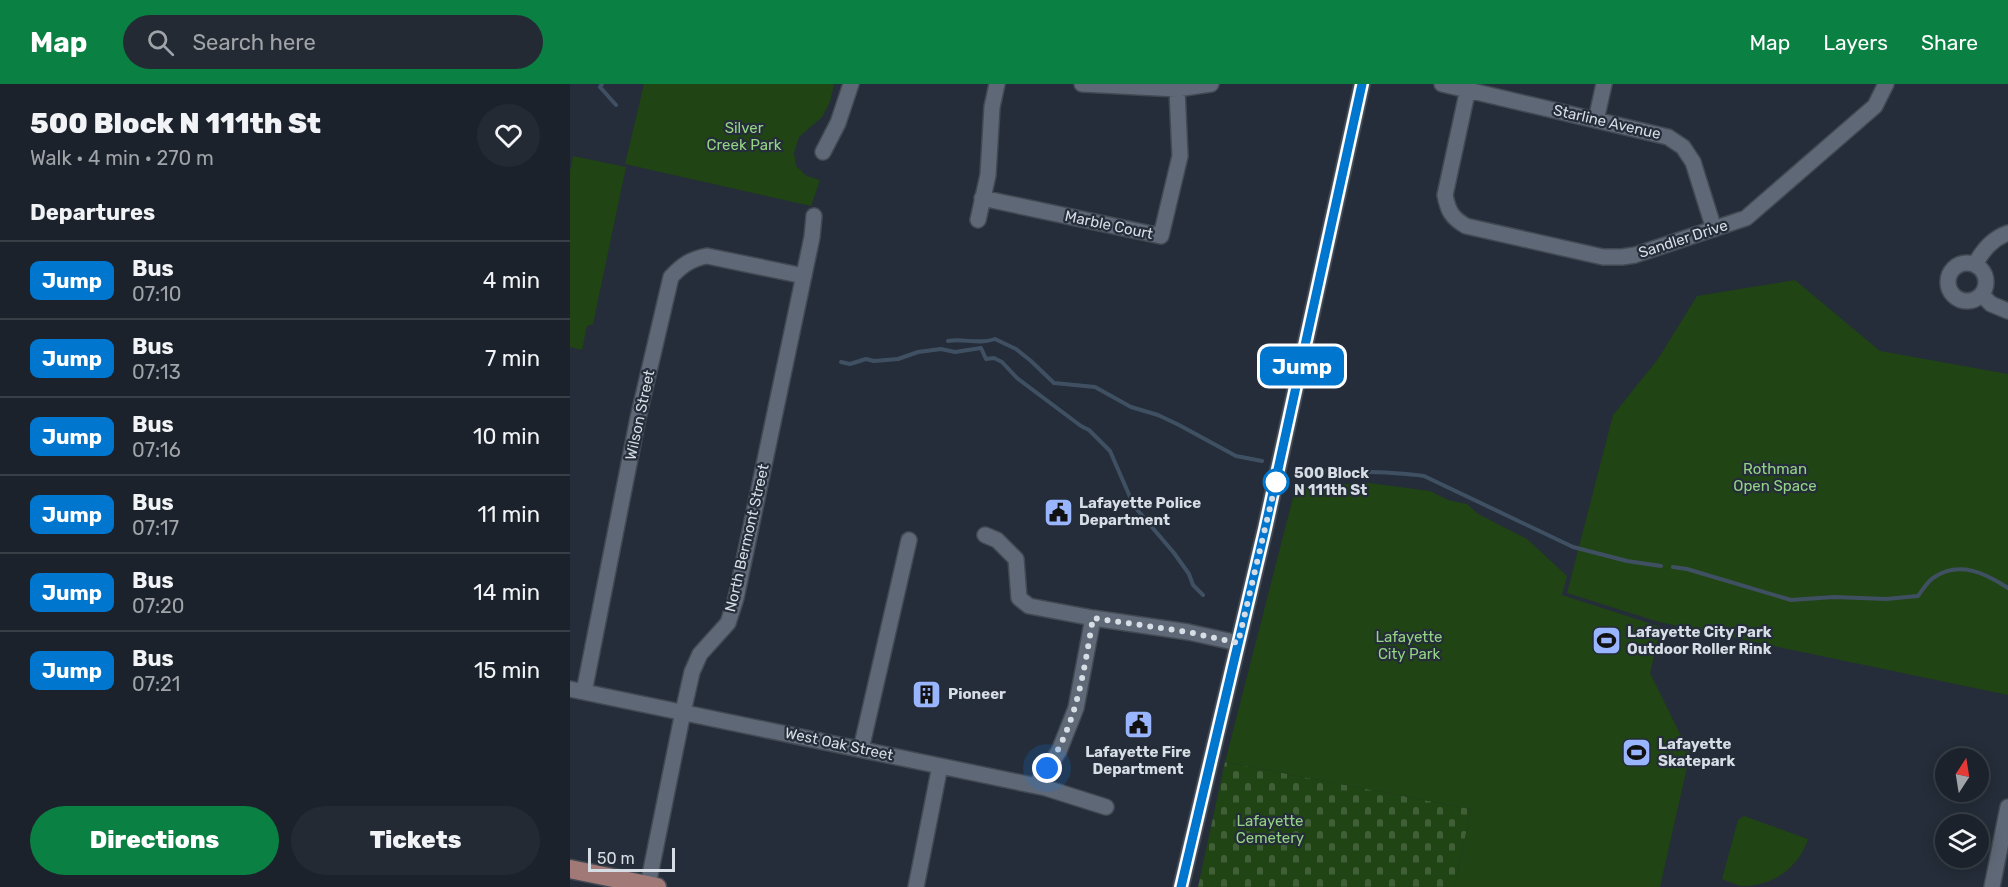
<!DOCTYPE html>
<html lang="en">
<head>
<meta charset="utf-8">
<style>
	body { margin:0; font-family:Rubik,sans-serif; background:#242a33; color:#f1f3f6; height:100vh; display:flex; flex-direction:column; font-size:22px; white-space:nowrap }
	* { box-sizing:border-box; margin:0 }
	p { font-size:20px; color:#a0a4a9 }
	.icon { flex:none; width:33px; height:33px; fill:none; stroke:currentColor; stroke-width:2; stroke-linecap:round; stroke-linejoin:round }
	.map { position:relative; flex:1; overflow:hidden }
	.side { display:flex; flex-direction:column; background:#1b222b; width:570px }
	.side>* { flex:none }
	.badge { padding:0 12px; border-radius:9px; font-size:21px; line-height:39px }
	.needle { width:39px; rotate:12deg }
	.buttons { position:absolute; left:1365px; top:664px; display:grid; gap:12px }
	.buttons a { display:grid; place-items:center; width:54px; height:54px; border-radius:50%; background:#1b222b; box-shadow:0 3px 15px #0003,0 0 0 2px #393f47; font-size:30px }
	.scale { position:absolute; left:18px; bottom:15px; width:87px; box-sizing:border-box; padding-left:6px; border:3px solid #d7dde5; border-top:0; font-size:16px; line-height:21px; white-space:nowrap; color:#d7dde5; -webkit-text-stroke:4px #242d39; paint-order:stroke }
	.you { position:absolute; width:30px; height:30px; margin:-15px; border:4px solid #fff; border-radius:50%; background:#1a73e8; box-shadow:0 0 0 9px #1a73e833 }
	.map>.badge { position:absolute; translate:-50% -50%; box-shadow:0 0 0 3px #fff }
	h2 { padding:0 30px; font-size:22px; line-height:54px }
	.round { display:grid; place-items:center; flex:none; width:63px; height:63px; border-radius:32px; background:#242a33 }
	.summary { display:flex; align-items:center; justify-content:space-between; height:102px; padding:0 30px }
	h1 { font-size:28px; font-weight:800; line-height:45px }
	.cta { display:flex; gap:12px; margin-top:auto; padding:12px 30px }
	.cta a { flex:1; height:69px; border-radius:36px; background:#0b8043; color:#fff; font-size:24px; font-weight:800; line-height:69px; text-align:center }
	.cta a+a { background:#242a33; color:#f1f3f6 }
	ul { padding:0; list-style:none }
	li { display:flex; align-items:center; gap:18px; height:78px; padding:0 30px; border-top:2px solid #393f47 }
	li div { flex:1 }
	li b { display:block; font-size:22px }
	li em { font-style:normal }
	li .badge { min-width:66px; font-weight:700; text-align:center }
	header { display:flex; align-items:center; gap:36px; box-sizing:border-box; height:84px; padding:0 30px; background:#0b8043; color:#fff }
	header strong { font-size:28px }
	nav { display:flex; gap:33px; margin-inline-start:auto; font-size:21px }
	.search { width:420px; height:54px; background:#242a33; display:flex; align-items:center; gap:15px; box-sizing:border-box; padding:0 21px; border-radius:33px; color:#a0a4a9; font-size:22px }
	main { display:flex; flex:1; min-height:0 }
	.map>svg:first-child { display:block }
	.cemetery { fill:url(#cemetery-stones) }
	.park { fill:#204414 }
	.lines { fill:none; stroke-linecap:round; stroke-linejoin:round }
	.stream { stroke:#405063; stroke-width:4 }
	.minor-casing { stroke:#424953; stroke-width:18 }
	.major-casing { stroke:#424953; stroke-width:21 }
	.minor { stroke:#5e6876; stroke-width:15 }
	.major { stroke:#a17977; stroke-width:18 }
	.line-casing { stroke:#fff; stroke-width:14 }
	.line { stroke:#0076ce; stroke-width:9 }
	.walk { stroke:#d7dde5; stroke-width:6; stroke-dasharray:0 10.8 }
	.stop-dot { fill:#fff; stroke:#0076ce; stroke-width:3 }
	.labels { text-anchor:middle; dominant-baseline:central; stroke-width:4.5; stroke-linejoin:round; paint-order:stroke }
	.street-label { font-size:15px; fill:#d7dde5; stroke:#242d39 }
	.park-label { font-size:15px; fill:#95d384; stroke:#242d39 }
	.stop-label { font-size:15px; font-weight:bold; fill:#d7dde5; stroke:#242d39; text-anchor:start }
	.poi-label { font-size:15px; font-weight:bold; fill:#d7dde5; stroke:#242d39; text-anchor:start }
</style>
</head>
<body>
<header>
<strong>Map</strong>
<div class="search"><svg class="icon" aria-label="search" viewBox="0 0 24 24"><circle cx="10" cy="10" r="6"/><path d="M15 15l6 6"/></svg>Search here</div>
<nav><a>Map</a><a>Layers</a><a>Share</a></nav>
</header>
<main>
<section class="side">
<div class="summary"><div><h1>500 Block N 111th St</h1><p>Walk · 4 min · 270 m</p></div><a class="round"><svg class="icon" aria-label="heart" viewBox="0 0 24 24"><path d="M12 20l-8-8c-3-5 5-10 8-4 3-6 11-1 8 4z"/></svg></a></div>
<h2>Departures</h2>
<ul>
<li><span class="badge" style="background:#0076ce;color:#fff">Jump</span><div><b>Bus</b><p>07:10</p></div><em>4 min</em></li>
<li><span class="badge" style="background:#0076ce;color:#fff">Jump</span><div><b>Bus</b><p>07:13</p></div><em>7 min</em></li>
<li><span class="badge" style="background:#0076ce;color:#fff">Jump</span><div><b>Bus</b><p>07:16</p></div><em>10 min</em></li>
<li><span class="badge" style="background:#0076ce;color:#fff">Jump</span><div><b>Bus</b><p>07:17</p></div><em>11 min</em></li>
<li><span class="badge" style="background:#0076ce;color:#fff">Jump</span><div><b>Bus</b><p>07:20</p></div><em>14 min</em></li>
<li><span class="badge" style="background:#0076ce;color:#fff">Jump</span><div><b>Bus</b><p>07:21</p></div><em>15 min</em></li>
</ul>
<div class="cta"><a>Directions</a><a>Tickets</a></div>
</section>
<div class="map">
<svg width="1438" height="803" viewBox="0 0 1438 803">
	<defs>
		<pattern id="cemetery-stones" width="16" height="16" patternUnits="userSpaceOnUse" patternTransform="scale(1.5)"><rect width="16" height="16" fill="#204414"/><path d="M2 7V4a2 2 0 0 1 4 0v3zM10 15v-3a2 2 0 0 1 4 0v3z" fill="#405f36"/></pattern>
	</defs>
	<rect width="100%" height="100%" fill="#242d39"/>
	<!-- cemetery -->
	<path class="cemetery" d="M655,678L901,725L885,803H628Z"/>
	<!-- park -->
	<path class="park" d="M74,0H264L260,18L252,33L229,53L224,69L226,82L237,92L250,96L241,122L55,80Z
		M3,72L56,83L23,240L17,242L12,266L0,263V87Z
		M1225,196L1310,267L1438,290V611L1089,538L997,509L1043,331L1088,275L1127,212Z
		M799,399L860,407L878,416L897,420L908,430L957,455L997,492L992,511L1091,543L1080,589L1120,670L1090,803H885L901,725L655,678L726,402Z
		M1174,732L1238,755C1229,783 1203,803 1170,802C1164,800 1158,797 1152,795L1168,736Z"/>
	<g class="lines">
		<!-- stream -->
		<path class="stream" d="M32,0L30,3L46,21
			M378,257C394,254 409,261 425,255L446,265L461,277L484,299L525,303L561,323L588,331L609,341L666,372L692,377
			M271,278L280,280L296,275L304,277L328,275L348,268L371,265L385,268L411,264L416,275L424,274L432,278L447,294L511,342L519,346L540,367L564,422L604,469L619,490L623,501L633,511
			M731,385C772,389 813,386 854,392L1003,463L1057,477L1091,482
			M1103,483L1117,485L1221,516L1264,513L1316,515L1348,512C1352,507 1357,498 1363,494C1389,476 1415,489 1438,504"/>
		<defs>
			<path id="minor" d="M512,0L607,5L641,0
				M872,0L1098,53L1113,63L1123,78L1144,145
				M899,0L875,111C878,127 882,134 896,142L1033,173H1052L1065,171L1176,134L1305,22L1316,0
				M1026,36L1034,0
				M253,68L268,39L281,0
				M412,114L591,152L610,72L607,5
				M408,136L418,91L422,23L427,0
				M1378 198a19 19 0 1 1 38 0a19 19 0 1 1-38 0Z
				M1405,180C1414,165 1422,155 1438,149
				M1412,211L1421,220L1438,227
				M415,451L427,456L446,475L449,514L459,522L523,534L618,548L668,559
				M0,605L476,704L536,723
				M14,608L68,334L101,193C112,181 121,175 137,172L234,192
				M291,665L339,456
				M466,701L489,667L506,624L523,534
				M78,801L113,628L122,588L130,570L158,539L166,514L242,153L244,132
				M346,803L370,682
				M611,803L695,445L792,0
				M1422,803L1438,723"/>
			<path id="major" d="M0,785L87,803"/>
		</defs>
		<!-- minor casing -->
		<use href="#minor" class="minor-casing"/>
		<!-- major casing -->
		<use href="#major" class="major-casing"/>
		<!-- minor -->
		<use href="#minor" class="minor"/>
		<!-- major -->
		<use href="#major" class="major"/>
	</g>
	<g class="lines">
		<defs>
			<path id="line" d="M611,803L695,445L792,0"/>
		</defs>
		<!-- line casing -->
		<use href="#line" class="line-casing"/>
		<!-- line -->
		<use href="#line" class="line"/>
		<!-- walk -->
		<path class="walk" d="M477,684C507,640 514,586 523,534L618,548L668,559L706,398"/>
	</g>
	<!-- icons -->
	<defs>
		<symbol id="civic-square" viewBox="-11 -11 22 22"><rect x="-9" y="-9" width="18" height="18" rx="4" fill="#99b5fd" stroke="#242d39"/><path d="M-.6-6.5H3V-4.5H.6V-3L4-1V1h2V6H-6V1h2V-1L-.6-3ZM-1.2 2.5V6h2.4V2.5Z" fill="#111"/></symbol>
		<symbol id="stadium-square" viewBox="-11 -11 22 22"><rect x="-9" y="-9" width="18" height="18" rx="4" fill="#99b5fd" stroke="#242d39"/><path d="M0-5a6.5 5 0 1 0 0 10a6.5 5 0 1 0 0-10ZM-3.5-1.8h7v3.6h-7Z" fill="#111"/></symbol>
		<symbol id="building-square" viewBox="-11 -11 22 22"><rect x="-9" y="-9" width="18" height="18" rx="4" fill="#99b5fd" stroke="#242d39"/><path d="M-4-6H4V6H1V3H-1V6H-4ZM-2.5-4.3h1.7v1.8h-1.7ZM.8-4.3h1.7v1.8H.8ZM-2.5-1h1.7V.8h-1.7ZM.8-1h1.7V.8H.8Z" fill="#111"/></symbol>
	</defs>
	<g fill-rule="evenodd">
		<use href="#civic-square" x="472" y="412" width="33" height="33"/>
		<use href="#stadium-square" x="1020" y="540" width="33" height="33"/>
		<use href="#building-square" x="340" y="594" width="33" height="33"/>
		<use href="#civic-square" x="552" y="624" width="33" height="33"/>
		<use href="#stadium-square" x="1050" y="652" width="33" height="33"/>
	</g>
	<!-- markers -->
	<circle class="stop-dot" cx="706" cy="398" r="12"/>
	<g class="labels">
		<!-- street labels -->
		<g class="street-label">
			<text transform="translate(1037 38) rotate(13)">Starline Avenue</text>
			<text transform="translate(539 141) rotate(12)">Marble Court</text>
			<text transform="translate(1113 155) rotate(-18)">Sandler Drive</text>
			<text transform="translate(70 331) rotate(-78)">Wilson Street</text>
			<text transform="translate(177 454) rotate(-77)">North Bermont Street</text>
			<text transform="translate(269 660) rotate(12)">West Oak Street</text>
		</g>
		<!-- park labels -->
		<g class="park-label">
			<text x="174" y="44">Silver<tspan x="174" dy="17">Creek Park</tspan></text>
			<text x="1205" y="385">Rothman<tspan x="1205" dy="17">Open Space</tspan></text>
			<text x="839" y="553">Lafayette<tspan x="839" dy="17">City Park</tspan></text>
			<text x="700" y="737">Lafayette<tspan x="700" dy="17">Cemetery</tspan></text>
		</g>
		<!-- stop labels -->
		<g class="stop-label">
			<text x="724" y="389">500 Block<tspan x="724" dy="17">N 111th St</tspan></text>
		</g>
		<!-- poi labels -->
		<g class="poi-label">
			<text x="509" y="419">Lafayette Police<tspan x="509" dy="17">Department</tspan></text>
			<text x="1057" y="548">Lafayette City Park<tspan x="1057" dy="17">Outdoor Roller Rink</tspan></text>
			<text x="378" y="610">Pioneer</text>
			<text x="1088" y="660">Lafayette<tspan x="1088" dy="17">Skatepark</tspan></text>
			<text x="568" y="668" text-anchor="middle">Lafayette Fire<tspan x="568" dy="17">Department</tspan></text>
		</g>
	</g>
</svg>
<div class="buttons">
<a><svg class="needle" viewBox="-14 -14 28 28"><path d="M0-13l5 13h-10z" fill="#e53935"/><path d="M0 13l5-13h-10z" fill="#a0a4a9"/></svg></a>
<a><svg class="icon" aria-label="layers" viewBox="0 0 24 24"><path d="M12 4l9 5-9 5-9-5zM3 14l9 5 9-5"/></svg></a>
</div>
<div class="scale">50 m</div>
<div class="you" style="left:477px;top:684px"></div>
<b class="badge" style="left:732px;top:282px;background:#0076ce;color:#fff">Jump</b>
</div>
</main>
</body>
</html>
